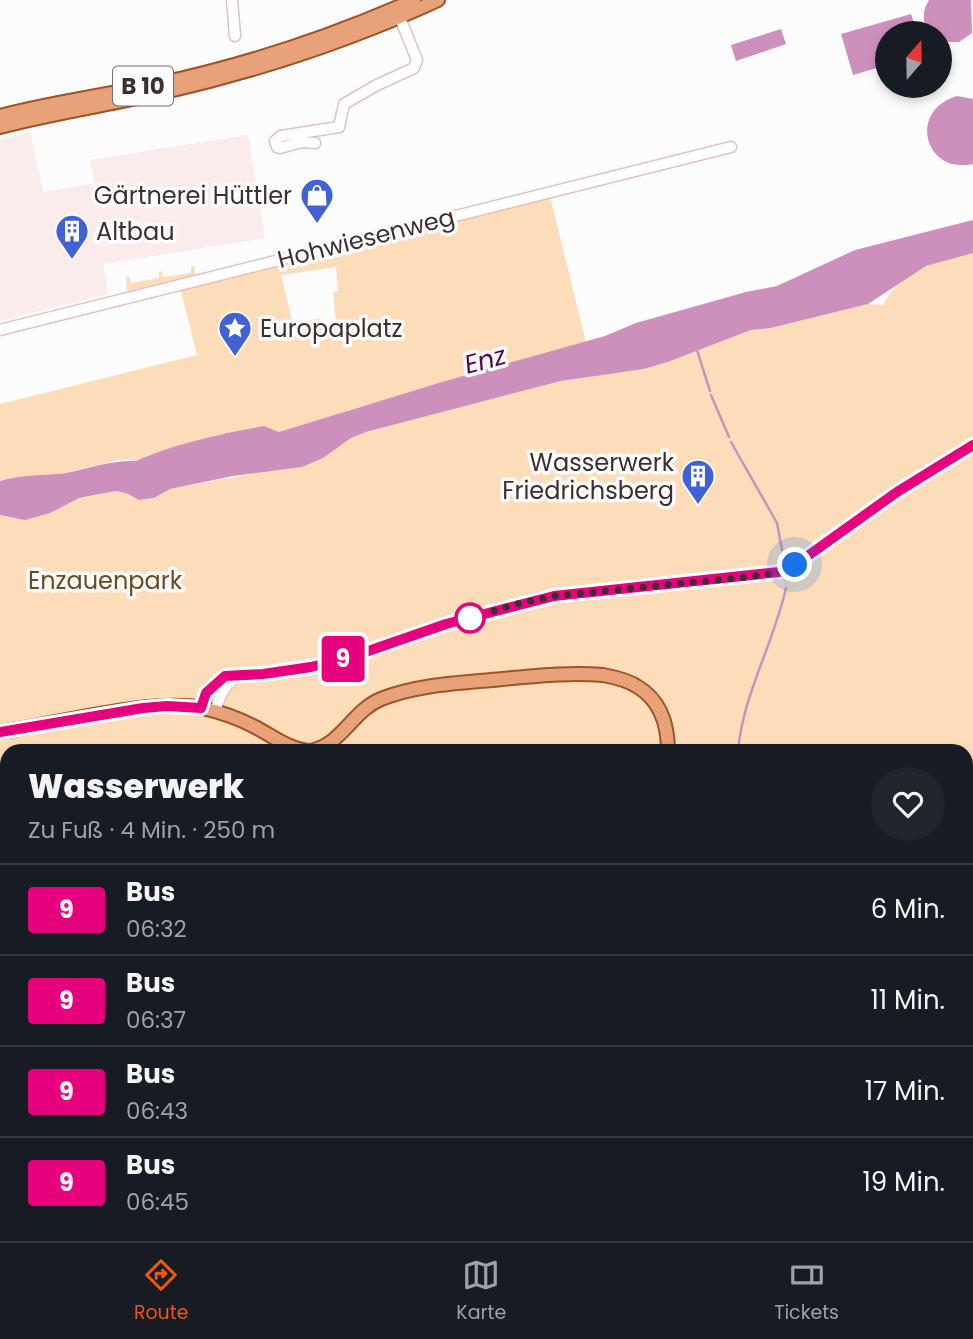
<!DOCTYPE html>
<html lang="de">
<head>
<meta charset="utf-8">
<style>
	body { margin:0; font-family:Poppins,sans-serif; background:#20242c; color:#f1f3f6; height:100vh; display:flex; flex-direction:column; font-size:26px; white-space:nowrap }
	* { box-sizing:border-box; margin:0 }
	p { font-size:23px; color:#9ea1a6 }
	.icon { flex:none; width:38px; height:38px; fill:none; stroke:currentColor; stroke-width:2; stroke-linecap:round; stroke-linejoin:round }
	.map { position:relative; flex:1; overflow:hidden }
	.side { position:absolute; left:0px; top:744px; width:973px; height:499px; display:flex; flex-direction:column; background:#171b24; border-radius:21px 21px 0 0; box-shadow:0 4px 10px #0003 }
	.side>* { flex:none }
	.badge { padding:0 14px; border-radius:5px; font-size:24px; line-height:46px }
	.needle { width:46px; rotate:20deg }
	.controls { position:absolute; left:875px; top:21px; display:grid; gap:14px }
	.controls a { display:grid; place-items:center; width:77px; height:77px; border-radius:50%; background:#171b24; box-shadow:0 4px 10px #0003; font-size:35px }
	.you { position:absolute; width:35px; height:35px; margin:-18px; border:5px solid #fff; border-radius:50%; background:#1a73e8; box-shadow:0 0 0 10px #1a73e833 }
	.map>.badge { position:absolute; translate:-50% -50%; box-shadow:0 0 0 4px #fff }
	.round { display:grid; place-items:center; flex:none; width:74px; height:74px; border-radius:37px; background:#20242c }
	.summary { display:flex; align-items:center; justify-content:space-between; height:119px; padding:0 28px }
	h1 { font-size:33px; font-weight:800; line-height:52px }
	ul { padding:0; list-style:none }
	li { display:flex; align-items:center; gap:21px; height:91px; padding:0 28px; border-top:2px solid #363941 }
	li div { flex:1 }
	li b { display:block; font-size:26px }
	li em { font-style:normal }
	li .badge { min-width:77px; font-weight:700; text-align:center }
	.tabs { display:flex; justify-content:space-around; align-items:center; height:98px; border-top:2px solid #363941; background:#171b24; font-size:19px; color:#9ea1a6 }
	.tabs a { display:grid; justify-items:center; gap:4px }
	.tabs .active { color:#ea580c }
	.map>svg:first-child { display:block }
	.built { fill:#fbebea }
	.green { fill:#fdddb9; fill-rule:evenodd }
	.water { fill:#cd90bd }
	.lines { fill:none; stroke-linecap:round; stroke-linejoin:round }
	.stream { stroke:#cd90bd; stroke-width:2.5 }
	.minor-casing { stroke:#e1c2c0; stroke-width:13 }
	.major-casing { stroke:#a15226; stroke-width:16 }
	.minor { stroke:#fff; stroke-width:10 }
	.major { stroke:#e8a27a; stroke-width:12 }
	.line-casing { stroke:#fff; stroke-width:16 }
	.line { stroke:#e6007e; stroke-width:10 }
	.walk { stroke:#3c302f; stroke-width:7; stroke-dasharray:0 12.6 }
	.stop-dot { fill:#fff; stroke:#e6007e; stroke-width:3.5 }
	.labels { text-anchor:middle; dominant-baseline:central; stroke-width:7; stroke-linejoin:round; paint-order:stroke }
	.shield { fill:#fcfcfc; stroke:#766d6c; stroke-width:2 }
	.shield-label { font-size:23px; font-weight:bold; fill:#3c302f }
	.poi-label { font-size:24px; fill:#3c302f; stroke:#fcfcfc; text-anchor:end }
	.street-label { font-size:24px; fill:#3c302f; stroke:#fcfcfc }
	.park-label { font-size:24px; fill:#6d4a20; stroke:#fcfcfc }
	.water-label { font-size:26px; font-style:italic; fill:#530946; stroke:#fcfcfc }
</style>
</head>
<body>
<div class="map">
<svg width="973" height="1241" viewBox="0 0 973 1241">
	<rect width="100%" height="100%" fill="#fcfcfc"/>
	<!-- built -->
	<path class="built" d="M30,132L43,192L95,183L90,160L248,135L265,238L103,264L108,294L0,321V140Z"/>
	<!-- green -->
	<path class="green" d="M550,196L586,342L349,410L343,414L279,432L264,426L256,427L151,454L136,461L122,459L65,473L11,478L0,481V404L197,355L180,288ZM336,267L338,291L333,292L336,323L323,329L319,318L293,324L281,275Z
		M973,253V1241H58L49,1236H966V751H7V952L0,961V515L13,517L79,498L117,491L128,494L139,500L154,498L170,489L315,462L351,438L366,432L561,381L644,369L668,362L751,330L771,328L868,304L883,305C902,269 936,261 973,253Z
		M191,266H194L195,277L130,292L127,291L126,277L129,276L131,283L159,278V272L162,271L163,277L191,273Z
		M0,1051H7V1212L0,1208Z"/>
	<!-- water -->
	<path class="water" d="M929,0H971L972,33L959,42H940V33H929C922,22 922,11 929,0Z
		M911,14L917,33H887V65L853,75L841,34Z
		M781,29L786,44L736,61L731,45Z
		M957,96L973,99V164C925,175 907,111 957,96Z
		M973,220V253L926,266L868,304L771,328L751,330L668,362L644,369L561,381L366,432L351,438L323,458L302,467L233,476L170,489L154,498L139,500L128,494L117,491L94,495L79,498L50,513L25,520L0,515V481C22,474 45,476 66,473C90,468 111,460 136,461C166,446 228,432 264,426L279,432L442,382L605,336L636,323L746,292L777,286L855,250Z"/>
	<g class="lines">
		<!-- stream -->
		<path class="stream" d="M696,347L710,391
			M711,395L729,437
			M731,442L777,523L782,550
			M738,751C743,694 774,643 786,588
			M711,1241L712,1236"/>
		<defs>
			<path id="minor" d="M232,0L235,36
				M315,143L302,142L280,148L277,147L275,141L281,136L339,127L344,104L377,85L414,68L417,60L400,18
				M0,330L731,147
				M201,708L207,693L225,675H263L311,667L351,657L446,624L513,605L554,596L779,572L795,565L896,492L973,445
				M215,711C220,696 224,684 239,676"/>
			<path id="major" d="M0,116C53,102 108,95 162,83C249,64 333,36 414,0
				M0,127C53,113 108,105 161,93C257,71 349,41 438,0
				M0,732C58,724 147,698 203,708C220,712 238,718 253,726C271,735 287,748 307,751
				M310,751C342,745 352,711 381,699C419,684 462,683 502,679C535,676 570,672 603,675C614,677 628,680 638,687C661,701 668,726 668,751
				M645,1241L646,1236"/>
		</defs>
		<!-- minor casing -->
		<use href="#minor" class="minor-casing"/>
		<!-- major casing -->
		<use href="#major" class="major-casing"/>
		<!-- minor -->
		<use href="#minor" class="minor"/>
		<!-- major -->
		<use href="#major" class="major"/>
	</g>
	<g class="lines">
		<defs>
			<path id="line" d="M0,732L143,708L167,706L201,708L206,693L225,676L263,674L311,667L351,657L446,624L554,596L779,572L809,555L897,492L973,445"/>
		</defs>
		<!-- line casing -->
		<use href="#line" class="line-casing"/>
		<!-- line -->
		<use href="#line" class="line"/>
		<!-- walk -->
		<path class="walk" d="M470,618L513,605L554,596L748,577L779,572L795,565"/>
	</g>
	<!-- icons -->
	<defs>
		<symbol id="shop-pin" viewBox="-11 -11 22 30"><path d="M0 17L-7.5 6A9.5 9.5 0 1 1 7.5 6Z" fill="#4062d4" stroke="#fcfcfc"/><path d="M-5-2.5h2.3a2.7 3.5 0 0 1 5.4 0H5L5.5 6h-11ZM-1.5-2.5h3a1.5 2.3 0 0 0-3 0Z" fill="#fff"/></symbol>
		<symbol id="building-pin" viewBox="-11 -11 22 30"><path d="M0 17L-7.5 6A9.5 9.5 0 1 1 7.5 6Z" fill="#4062d4" stroke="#fcfcfc"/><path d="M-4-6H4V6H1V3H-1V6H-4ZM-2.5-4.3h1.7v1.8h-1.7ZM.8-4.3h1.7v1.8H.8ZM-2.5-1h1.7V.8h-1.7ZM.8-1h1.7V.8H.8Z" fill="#fff"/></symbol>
		<symbol id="sight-pin" viewBox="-11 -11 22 30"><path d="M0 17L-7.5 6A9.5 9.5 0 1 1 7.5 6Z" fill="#4062d4" stroke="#fcfcfc"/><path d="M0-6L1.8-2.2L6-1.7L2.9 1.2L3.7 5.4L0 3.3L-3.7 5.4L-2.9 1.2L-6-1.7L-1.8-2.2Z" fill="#fff"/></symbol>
	</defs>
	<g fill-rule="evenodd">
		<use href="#shop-pin" x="298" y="176" width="38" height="52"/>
		<use href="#building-pin" x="53" y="212" width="38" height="52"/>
		<use href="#sight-pin" x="216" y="309" width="38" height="52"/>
		<use href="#building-pin" x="679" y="457" width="38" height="52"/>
	</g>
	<!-- markers -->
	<circle class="stop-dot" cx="470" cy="618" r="14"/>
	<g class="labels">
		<!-- shield labels -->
		<rect class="shield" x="113" y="66.5" width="60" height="39" rx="5"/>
		<g class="shield-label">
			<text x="143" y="86">B 10</text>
		</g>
		<!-- poi labels -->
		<g class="poi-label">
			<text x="292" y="195">Gärtnerei Hüttler</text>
			<text x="96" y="231" text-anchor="start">Altbau</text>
			<text x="260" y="328" text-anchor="start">Europaplatz</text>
			<text x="674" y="462">Wasserwerk<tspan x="674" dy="28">Friedrichsberg</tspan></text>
		</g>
		<!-- street labels -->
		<g class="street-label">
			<text transform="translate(366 238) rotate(-14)">Hohwiesenweg</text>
		</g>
		<!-- park labels -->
		<g class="park-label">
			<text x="105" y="580">Enzauenpark</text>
		</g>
		<!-- water labels -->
		<g class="water-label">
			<text transform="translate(485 360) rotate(-15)">Enz</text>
		</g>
	</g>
</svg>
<div class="controls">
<a><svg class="needle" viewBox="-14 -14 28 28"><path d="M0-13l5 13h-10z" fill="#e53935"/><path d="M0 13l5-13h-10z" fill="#9ea1a6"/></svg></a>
</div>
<div class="you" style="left:795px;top:565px"></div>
<b class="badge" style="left:343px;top:659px;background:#e6007e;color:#fff">9</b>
<section class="side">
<div class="summary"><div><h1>Wasserwerk</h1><p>Zu Fuß · 4 Min. · 250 m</p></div><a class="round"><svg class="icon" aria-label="heart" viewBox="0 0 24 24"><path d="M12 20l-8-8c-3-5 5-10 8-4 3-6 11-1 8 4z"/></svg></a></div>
<ul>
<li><span class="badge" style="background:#e6007e;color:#fff">9</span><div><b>Bus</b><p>06:32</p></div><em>6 Min.</em></li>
<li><span class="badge" style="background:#e6007e;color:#fff">9</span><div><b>Bus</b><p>06:37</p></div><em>11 Min.</em></li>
<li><span class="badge" style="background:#e6007e;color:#fff">9</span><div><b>Bus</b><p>06:43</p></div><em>17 Min.</em></li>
<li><span class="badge" style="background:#e6007e;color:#fff">9</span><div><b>Bus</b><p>06:45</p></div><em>19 Min.</em></li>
</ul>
</section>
</div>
<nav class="tabs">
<a class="active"><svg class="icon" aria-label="directions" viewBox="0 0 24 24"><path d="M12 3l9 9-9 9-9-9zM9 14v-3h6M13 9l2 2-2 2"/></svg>Route</a>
<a><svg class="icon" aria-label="map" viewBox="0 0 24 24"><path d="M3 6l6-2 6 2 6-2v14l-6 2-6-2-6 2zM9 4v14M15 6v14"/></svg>Karte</a>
<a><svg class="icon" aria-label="tickets" viewBox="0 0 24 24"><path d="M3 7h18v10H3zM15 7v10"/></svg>Tickets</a>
</nav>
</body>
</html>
